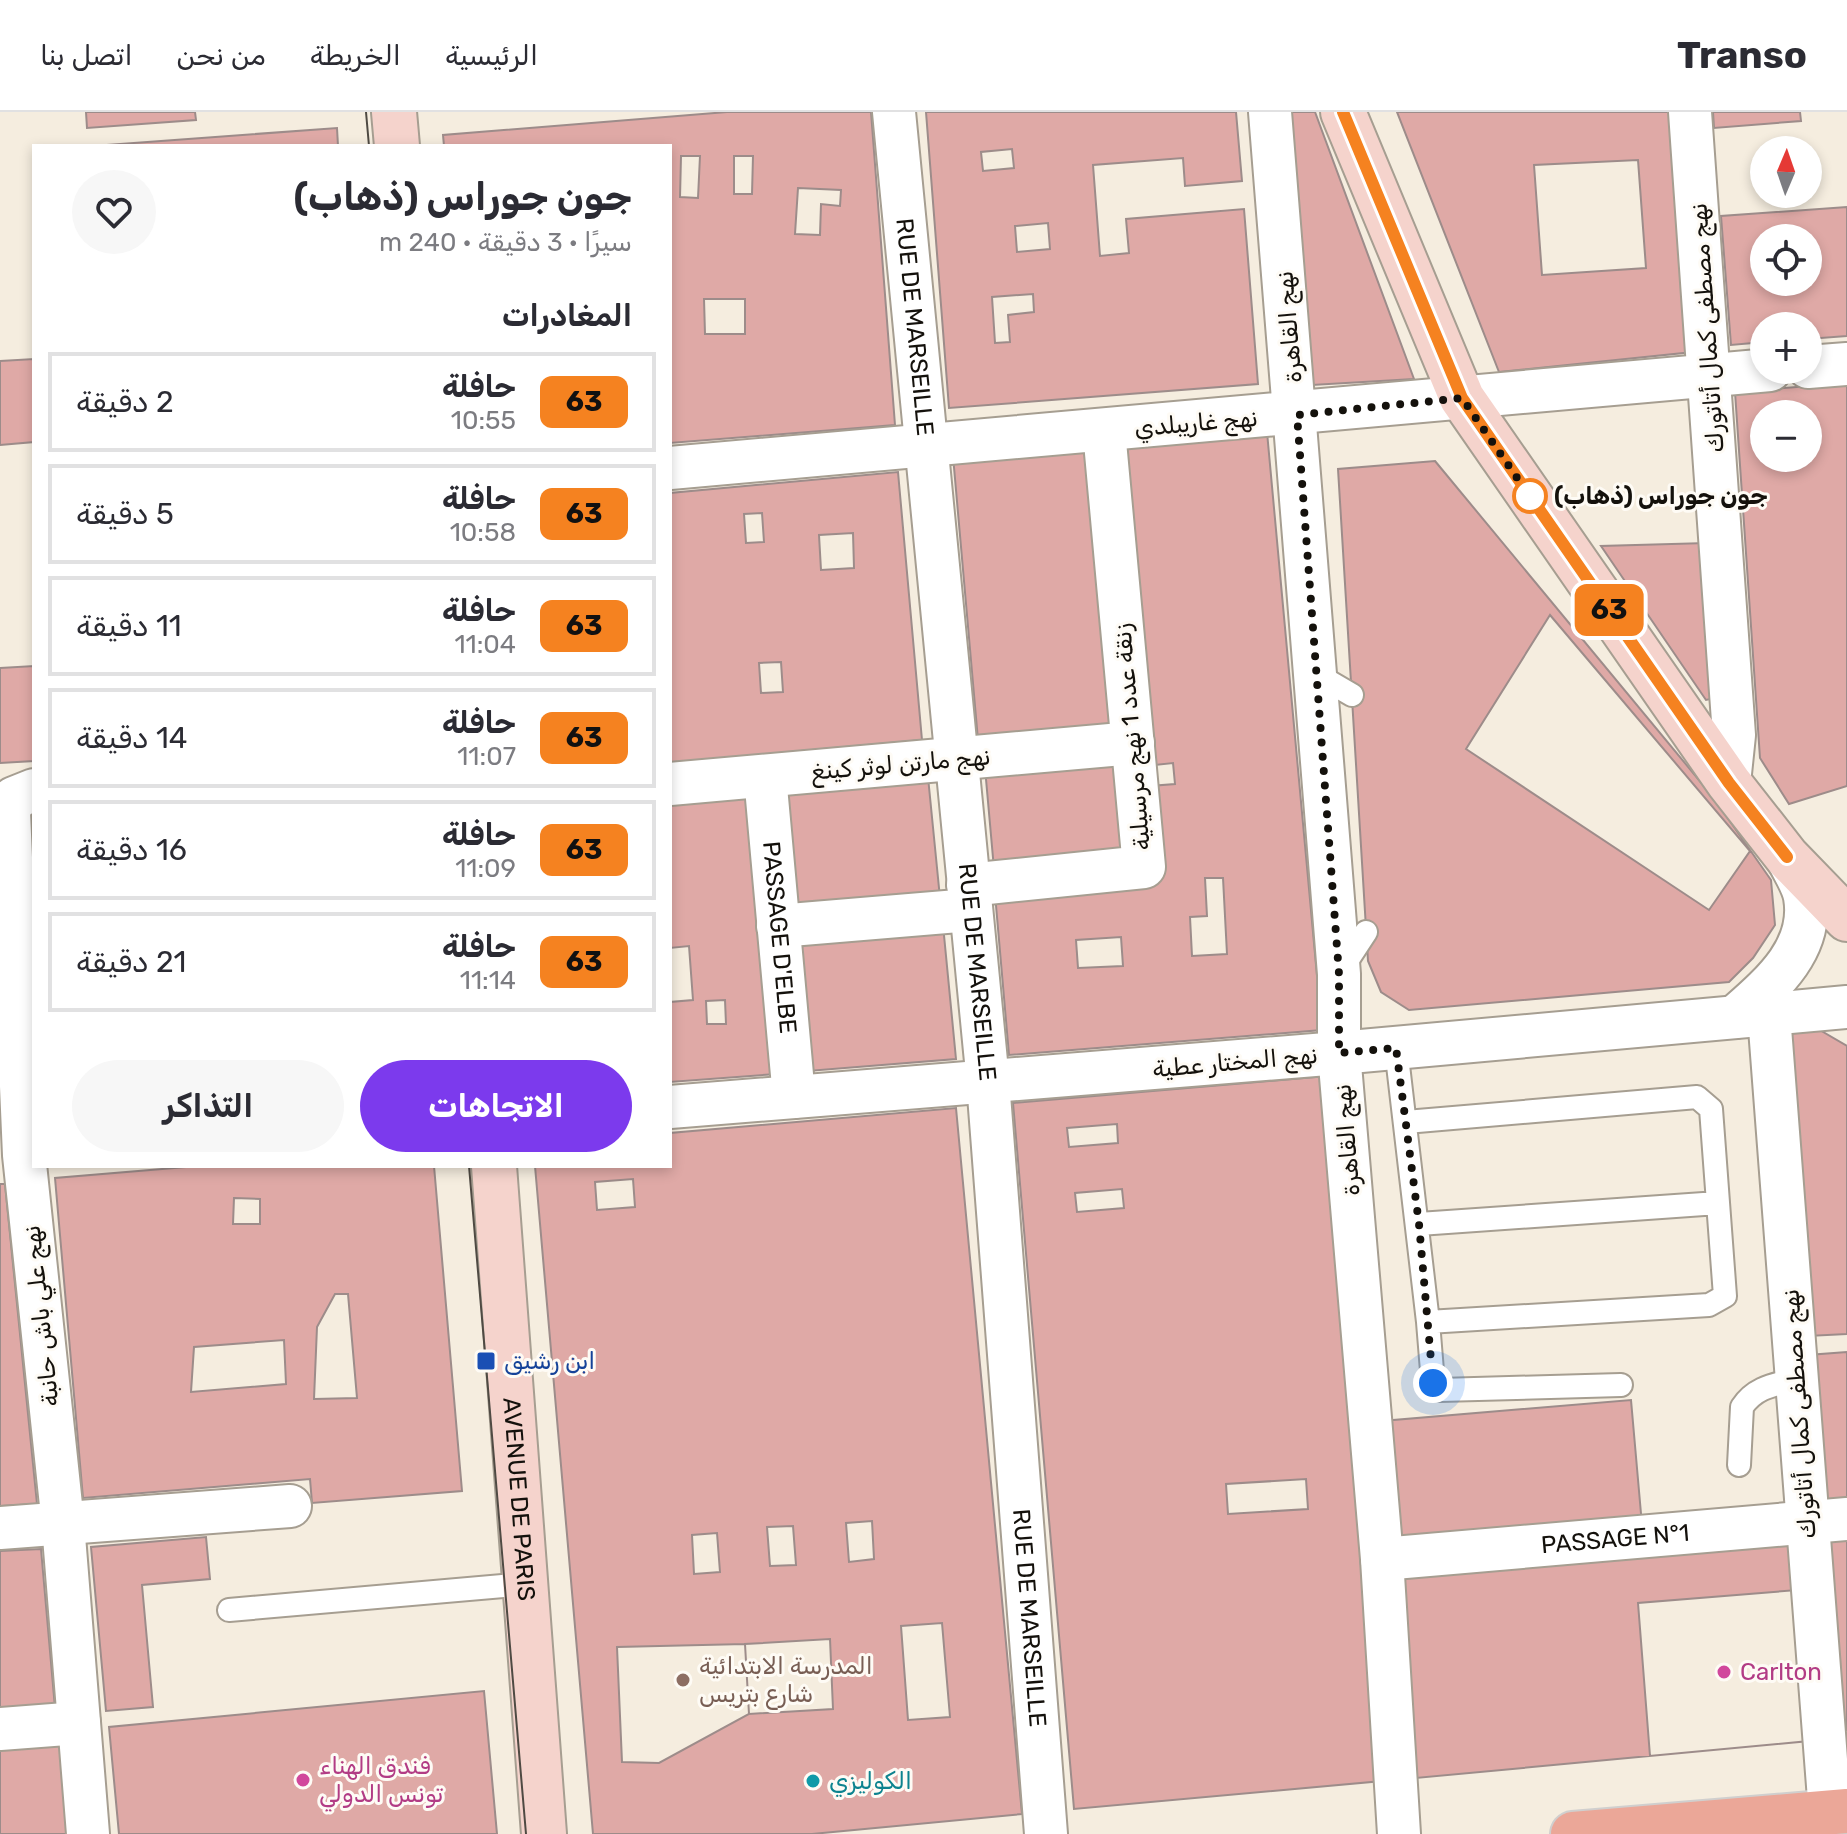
<!DOCTYPE html>
<html lang="ar">
<head>
<meta charset="utf-8">
<style>
	body { margin:0; font-family:Rubik,Cairo,sans-serif; background:#f7f7f7; color:#2b2b33; direction:rtl; height:100vh; display:flex; flex-direction:column; font-size:30px; white-space:nowrap }
	* { box-sizing:border-box; margin:0 }
	p { font-size:26px; color:#7c7c81 }
	.icon { flex:none; width:44px; height:44px; fill:none; stroke:currentColor; stroke-width:2; stroke-linecap:round; stroke-linejoin:round }
	.map { position:relative; flex:1; overflow:hidden; direction:ltr }
	.panel { position:absolute; left:32px; top:32px; width:640px; height:1024px; display:flex; flex-direction:column; background:#fff; border-radius:0px; box-shadow:0 4px 12px #0003; direction:rtl }
	.panel>* { flex:none }
	.badge { padding:0 16px; border-radius:12px; font-size:28px; line-height:52px }
	.needle { width:52px; rotate:2deg }
	.fabs { position:absolute; left:1750px; top:24px; display:grid; gap:16px }
	.fabs a { display:grid; place-items:center; width:72px; height:72px; border-radius:50%; background:#fff; box-shadow:0 4px 12px #0003; font-size:40px }
	.you { position:absolute; width:40px; height:40px; margin:-20px; border:6px solid #fff; border-radius:50%; background:#1a73e8; box-shadow:0 0 0 12px #1a73e833 }
	.map>.badge { position:absolute; translate:-50% -50%; box-shadow:0 0 0 4px #fff }
	h2 { padding:0 40px; font-size:30px; line-height:72px }
	.round { display:grid; place-items:center; flex:none; width:84px; height:84px; border-radius:42px; background:#f7f7f7 }
	.overview { display:flex; align-items:center; justify-content:space-between; height:136px; padding:0 40px }
	h1 { font-size:38px; font-weight:700; line-height:60px }
	.primary-button { display:flex; gap:16px; margin-top:auto; padding:16px 40px }
	.primary-button a { flex:1; height:92px; border-radius:48px; background:#7c3aed; color:#fff; font-size:32px; font-weight:700; line-height:92px; text-align:center }
	.primary-button a+a { background:#f7f7f7; color:#2b2b33 }
	ul { padding:0; list-style:none }
	li { display:flex; align-items:center; gap:24px; height:100px; margin:0 16px 12px; padding:0 24px; border:4px solid #e1e1e2; border-radius:0px }
	li div { flex:1 }
	li b { display:block; font-size:30px }
	li em { font-style:normal }
	li .badge { min-width:88px; font-weight:700; text-align:center }
	header { display:flex; align-items:center; gap:48px; box-sizing:border-box; height:112px; padding:0 40px; background:#fff; border-bottom:2px solid #e1e1e2 }
	header strong { font-size:38px }
	nav { display:flex; gap:44px; margin-inline-start:auto; font-size:28px }
	.map>svg:first-child { display:block }
	.building { fill:#dfa9a6; stroke:#9d8c8a; stroke-width:2; fill-rule:evenodd }
	.lines { fill:none; stroke-linecap:round; stroke-linejoin:round }
	.lane-casing { stroke:#a69e91; stroke-width:26 }
	.street-casing { stroke:#a69e91; stroke-width:46 }
	.secondary-casing { stroke:#a69e91; stroke-width:48 }
	.primary-casing { stroke:#d0cfce; stroke-width:48 }
	.lane { stroke:#fff; stroke-width:22 }
	.street { stroke:#fff; stroke-width:42 }
	.secondary { stroke:#f5d3cc; stroke-width:44 }
	.primary { stroke:#eba798; stroke-width:44 }
	.tram { stroke:#4f4a43; stroke-width:2 }
	.line-casing { stroke:#fff; stroke-width:18 }
	.line { stroke:#f58220; stroke-width:12 }
	.walk { stroke:#14110c; stroke-width:8; stroke-dasharray:0 14.4 }
	.stop-dot { fill:#fff; stroke:#f58220; stroke-width:4 }
	.transit-dot { fill:#1a4fb4; stroke:#fefbf5; stroke-width:3 }
	.hotel-dot { fill:#d1479c; stroke:#fefbf5; stroke-width:3 }
	.education-dot { fill:#8d6e63; stroke:#fefbf5; stroke-width:3 }
	.culture-dot { fill:#0f9aa8; stroke:#fefbf5; stroke-width:3 }
	.labels { text-anchor:middle; dominant-baseline:central; stroke-width:6; stroke-linejoin:round; paint-order:stroke }
	.street-label { font-size:24px; fill:#14110c; stroke:#fefbf5 }
	.stop-label { font-size:24px; font-weight:bold; fill:#14110c; stroke:#fefbf5; text-anchor:start }
	.transit-label { font-size:24px; fill:#164399; stroke:#fefbf5; text-anchor:start }
	.education-label { font-size:24px; fill:#785e54; stroke:#fefbf5; text-anchor:start }
	.hotel-label { font-size:24px; fill:#b23c85; stroke:#fefbf5; text-anchor:start }
	.culture-label { font-size:24px; fill:#0d838f; stroke:#fefbf5; text-anchor:start }
</style>
</head>
<body>
<header>
<strong>Transo</strong>
<nav><a>الرئيسية</a><a>الخريطة</a><a>من نحن</a><a>اتصل بنا</a></nav>
</header>
<div class="map">
<svg width="1847" height="1722" viewBox="0 0 1847 1722">
	<rect width="100%" height="100%" fill="#f5eddf"/>
	<!-- building -->
	<path class="building" d="M86,0H195L196,8L87,16Z
		M727,0H871L895,313L670,331V34H444L443,23ZM681,44H700L698,86L680,85ZM734,44H753L752,82H734ZM798,76L841,78L840,94L821,92L820,123L795,122ZM704,187H745V222H705Z
		M926,0H1236L1242,69L1185,74L1183,46L1093,53L1100,144L1129,141L1126,107L1244,97L1258,272L949,296ZM1012,37L1014,56L983,59L981,40ZM1048,111L1050,137L1017,140L1015,114ZM1033,182L1034,200L1008,203L1010,230L995,231L992,185Z
		M1288,0H1315L1414,267L1312,273Z
		M1397,0H1673L1693,240L1499,260Z
		M1713,0H1800L1801,9L1714,16Z
		M337,16L338,34H93Z
		M1638,48L1646,156L1542,163L1534,53Z
		M1847,95V224L1808,227V214H1764V230L1731,233L1721,104ZM1764,126H1808V170H1764Z
		M34,247V330L0,333V249Z
		M1847,271V674L1789,692L1760,646L1735,280ZM1764,302H1808V346H1764Z
		M1267,320L1322,918L1009,943L995,782L1157,765L1150,674L1175,672L1173,651L1146,654L1117,332ZM1205,766H1223L1227,842L1192,844L1190,805L1207,804ZM1121,825L1123,854L1078,856L1076,828Z
		M1093,332L1119,615L978,628L953,344Z
		M1435,349L1713,685L1771,768L1775,813L1753,846L1729,870L1409,898L1381,880L1368,849L1338,357Z
		M898,360L922,628L670,651V381ZM762,401L764,430L746,431L744,402ZM853,421L854,456L821,458L819,423ZM781,550L783,580L761,581L759,551Z
		M1707,431L1720,585L1706,588L1601,434Z
		M1550,503L1750,739L1709,798L1466,637Z
		M34,554V649L0,651V556Z
		M1121,644L1130,745L994,757L985,656Z
		M928,665L940,786L793,801L782,679Z
		M753,682L777,962L670,970V890L693,888L689,834L670,836V688ZM725,888L726,912H707L706,889Z
		M943,813L956,947L808,959L796,828Z
		M1806,910L1847,934V1222L1808,1224L1786,913Z
		M1327,964L1382,1669L1074,1697L1013,991ZM1117,1012L1118,1031L1069,1035L1067,1016ZM1122,1077L1124,1096L1077,1100L1075,1081ZM1306,1367L1308,1397L1228,1402L1226,1372Z
		M956,996L1022,1702L812,1722H593L535,1054H670V1021ZM633,1067L635,1095L597,1098L595,1070ZM872,1409L874,1447L849,1450L846,1411ZM793,1414L796,1453L770,1454L767,1415ZM717,1421L720,1460L694,1462L692,1423ZM942,1511L950,1605L908,1608L901,1514ZM830,1527L833,1597L749,1602L745,1532Z
		M198,1054H434L462,1379L312,1391L310,1367L83,1386L55,1066ZM234,1086L260,1087V1112H233ZM335,1182H348L357,1286L314,1287L317,1215ZM284,1228L286,1272L191,1280L194,1235Z
		M0,1072H5L37,1392L0,1394Z
		M1847,1240V1396L1820,1398L1808,1243Z
		M1631,1288L1642,1413L1393,1433L1382,1309Z
		M1847,1424V1618L1840,1619L1823,1426Z
		M206,1425L210,1467L142,1473L153,1595L106,1599L91,1435Z
		M1792,1429L1809,1629L1416,1666L1398,1461Z
		M41,1437L55,1596L0,1601V1439Z
		M1797,1478L1809,1629L1650,1644L1638,1491Z
		M745,1532L749,1602L659,1651L622,1650L617,1535Z
		M484,1579L497,1722H119L109,1615Z
		M59,1621L68,1722H0V1626Z"/>
	<g class="lines">
		<defs>
			<path id="lane" d="M1316,562L1352,583
				M1341,858L1366,820
				M1396,936L1428,1210L1709,1193L1725,1184L1711,997L1697,985L1406,1010
				M1419,1112L1718,1091
				M1428,1210L1433,1271L1440,1278L1621,1273
				M1739,1353L1742,1295C1755,1275 1774,1273 1797,1267
				M229,1498L526,1472"/>
			<g id="street">
				<path id="s1" d="M894,0L988,970L1046,1722"/>
				<path d="M1270,0L1339,862V941L1382,1447L1399,1722"/>
				<path d="M1690,0L1734,623L1729,671"/>
				<path d="M1808,255L1847,252"/>
				<path d="M670,356L1770,258"/>
				<path id="s2" d="M765,664L794,985"/>
				<path d="M670,672L1133,631"/>
				<path d="M34,678L14,686L9,700L24,1043L63,1412L88,1722"/>
				<path d="M968,773L1144,755L1104,319"/>
				<path d="M778,814L970,798"/>
				<path d="M1769,903L1830,1700"/>
				<path d="M1735,905C1770,874 1814,838 1805,785C1803,772 1793,758 1787,745"/>
				<path d="M670,995L1339,941L1847,895"/>
				<path d="M0,1416L290,1394"/>
				<path id="s3" d="M1382,1447L1847,1407"/>
				<path d="M0,1617L79,1611"/>
			</g>
			<g id="secondary">
				<path d="M394,0L397,34"/>
				<path d="M1343,0L1462,286L1729,671L1787,745L1847,807"/>
				<path id="s4" d="M494,1054L544,1722"/>
			</g>
			<path id="primary" d="M1573,1722L1847,1699"/>
		</defs>
		<!-- lane casing -->
		<use href="#lane" class="lane-casing"/>
		<!-- street casing -->
		<use href="#street" class="street-casing"/>
		<!-- secondary casing -->
		<use href="#secondary" class="secondary-casing"/>
		<!-- primary casing -->
		<use href="#primary" class="primary-casing"/>
		<!-- lane -->
		<use href="#lane" class="lane"/>
		<!-- street -->
		<use href="#street" class="street"/>
		<!-- secondary -->
		<use href="#secondary" class="secondary"/>
		<!-- primary -->
		<use href="#primary" class="primary"/>
		<!-- tram -->
		<path class="tram" d="M366,0L369,34
			M469,1054L526,1722"/>
	</g>
	<g class="lines">
		<defs>
			<path id="line" d="M1343,0L1462,286L1729,671L1787,745"/>
		</defs>
		<!-- line casing -->
		<use href="#line" class="line-casing"/>
		<!-- line -->
		<use href="#line" class="line"/>
		<!-- walk -->
		<path class="walk" d="M1433,1271L1419,1112L1396,936L1339,941V862L1297,303L1462,286L1533,389L1530,384"/>
	</g>
	<!-- markers -->
	<circle class="stop-dot" cx="1530" cy="384" r="16"/>
	<rect class="transit-dot" x="476" y="1239" width="20" height="20" rx="4"/>
	<g class="hotel-dot">
		<circle cx="1724" cy="1560" r="8"/>
		<circle cx="303" cy="1668" r="8"/>
	</g>
	<circle class="education-dot" cx="683" cy="1568" r="8"/>
	<circle class="culture-dot" cx="813" cy="1669" r="8"/>
	<g class="labels">
		<!-- street labels -->
		<g class="street-label">
			<text stroke="none"><textPath href="#s1" startOffset="216">RUE DE MARSEILLE</textPath></text>
			<text transform="translate(1289 215) rotate(-95)">نهج القاهرة</text>
			<text transform="translate(1707 216) rotate(-94)">نهج مصطفى كمال أتاتورك</text>
			<text transform="translate(1196 311) rotate(-5)">نهج غاريبلدي</text>
			<text transform="translate(1132 625) rotate(-95)">زنقة عدد 1 نهج مرسيلية</text>
			<text transform="translate(901 652) rotate(-5)">نهج مارتن لوثر كينغ</text>
			<text stroke="none"><textPath href="#s2" startOffset="162">PASSAGE D'ELBE</textPath></text>
			<text stroke="none"><textPath href="#s1" startOffset="864">RUE DE MARSEILLE</textPath></text>
			<text transform="translate(1235 950) rotate(-5)">نهج المختار عطية</text>
			<text transform="translate(1347 1028) rotate(-95)">نهج القاهرة</text>
			<text transform="translate(41 1204) rotate(-96)">نهج علي باش حانبة</text>
			<text transform="translate(1799 1302) rotate(-94)">نهج مصطفى كمال أتاتورك</text>
			<text stroke="none"><textPath href="#s4" startOffset="334">AVENUE DE PARIS</textPath></text>
			<text stroke="none"><textPath href="#s3" startOffset="234">PASSAGE N°1</textPath></text>
			<text stroke="none"><textPath href="#s1" startOffset="1512">RUE DE MARSEILLE</textPath></text>
		</g>
		<!-- stop labels -->
		<g class="stop-label">
			<text x="1554" y="384">جون جوراس (ذهاب)</text>
		</g>
		<!-- transit labels -->
		<g class="transit-label">
			<text x="504" y="1249">ابن رشيق</text>
		</g>
		<!-- education labels -->
		<g class="education-label">
			<text x="699" y="1554">المدرسة الابتدائية<tspan x="699" dy="28">شارع بتريس</tspan></text>
		</g>
		<!-- hotel labels -->
		<g class="hotel-label">
			<text x="1740" y="1560">Carlton</text>
			<text x="319" y="1654">فندق الهناء<tspan x="319" dy="28">تونس الدولي</tspan></text>
		</g>
		<!-- culture labels -->
		<g class="culture-label">
			<text x="829" y="1669">الكوليزي</text>
		</g>
	</g>
</svg>
<div class="fabs">
<a><svg class="needle" viewBox="-14 -14 28 28"><path d="M0-13l5 13h-10z" fill="#e53935"/><path d="M0 13l5-13h-10z" fill="#7c7c81"/></svg></a>
<a><svg class="icon" aria-label="locate" viewBox="0 0 24 24"><circle cx="12" cy="12" r="6"/><path d="M12 2v4M12 18v4M2 12h4M18 12h4"/></svg></a>
<a>+</a>
<a>−</a>
</div>
<div class="you" style="left:1433px;top:1271px"></div>
<b class="badge" style="left:1609px;top:498px;background:#f58220;color:#111">63</b>
<section class="panel">
<div class="overview"><div><h1>جون جوراس (ذهاب)</h1><p>سيرًا · 3 دقيقة · 240 m</p></div><a class="round"><svg class="icon" aria-label="heart" viewBox="0 0 24 24"><path d="M12 20l-8-8c-3-5 5-10 8-4 3-6 11-1 8 4z"/></svg></a></div>
<h2>المغادرات</h2>
<ul>
<li><span class="badge" style="background:#f58220;color:#111">63</span><div><b>حافلة</b><p>10:55</p></div><em>2 دقيقة</em></li>
<li><span class="badge" style="background:#f58220;color:#111">63</span><div><b>حافلة</b><p>10:58</p></div><em>5 دقيقة</em></li>
<li><span class="badge" style="background:#f58220;color:#111">63</span><div><b>حافلة</b><p>11:04</p></div><em>11 دقيقة</em></li>
<li><span class="badge" style="background:#f58220;color:#111">63</span><div><b>حافلة</b><p>11:07</p></div><em>14 دقيقة</em></li>
<li><span class="badge" style="background:#f58220;color:#111">63</span><div><b>حافلة</b><p>11:09</p></div><em>16 دقيقة</em></li>
<li><span class="badge" style="background:#f58220;color:#111">63</span><div><b>حافلة</b><p>11:14</p></div><em>21 دقيقة</em></li>
</ul>
<div class="primary-button"><a>الاتجاهات</a><a>التذاكر</a></div>
</section>
</div>
</body>
</html>
